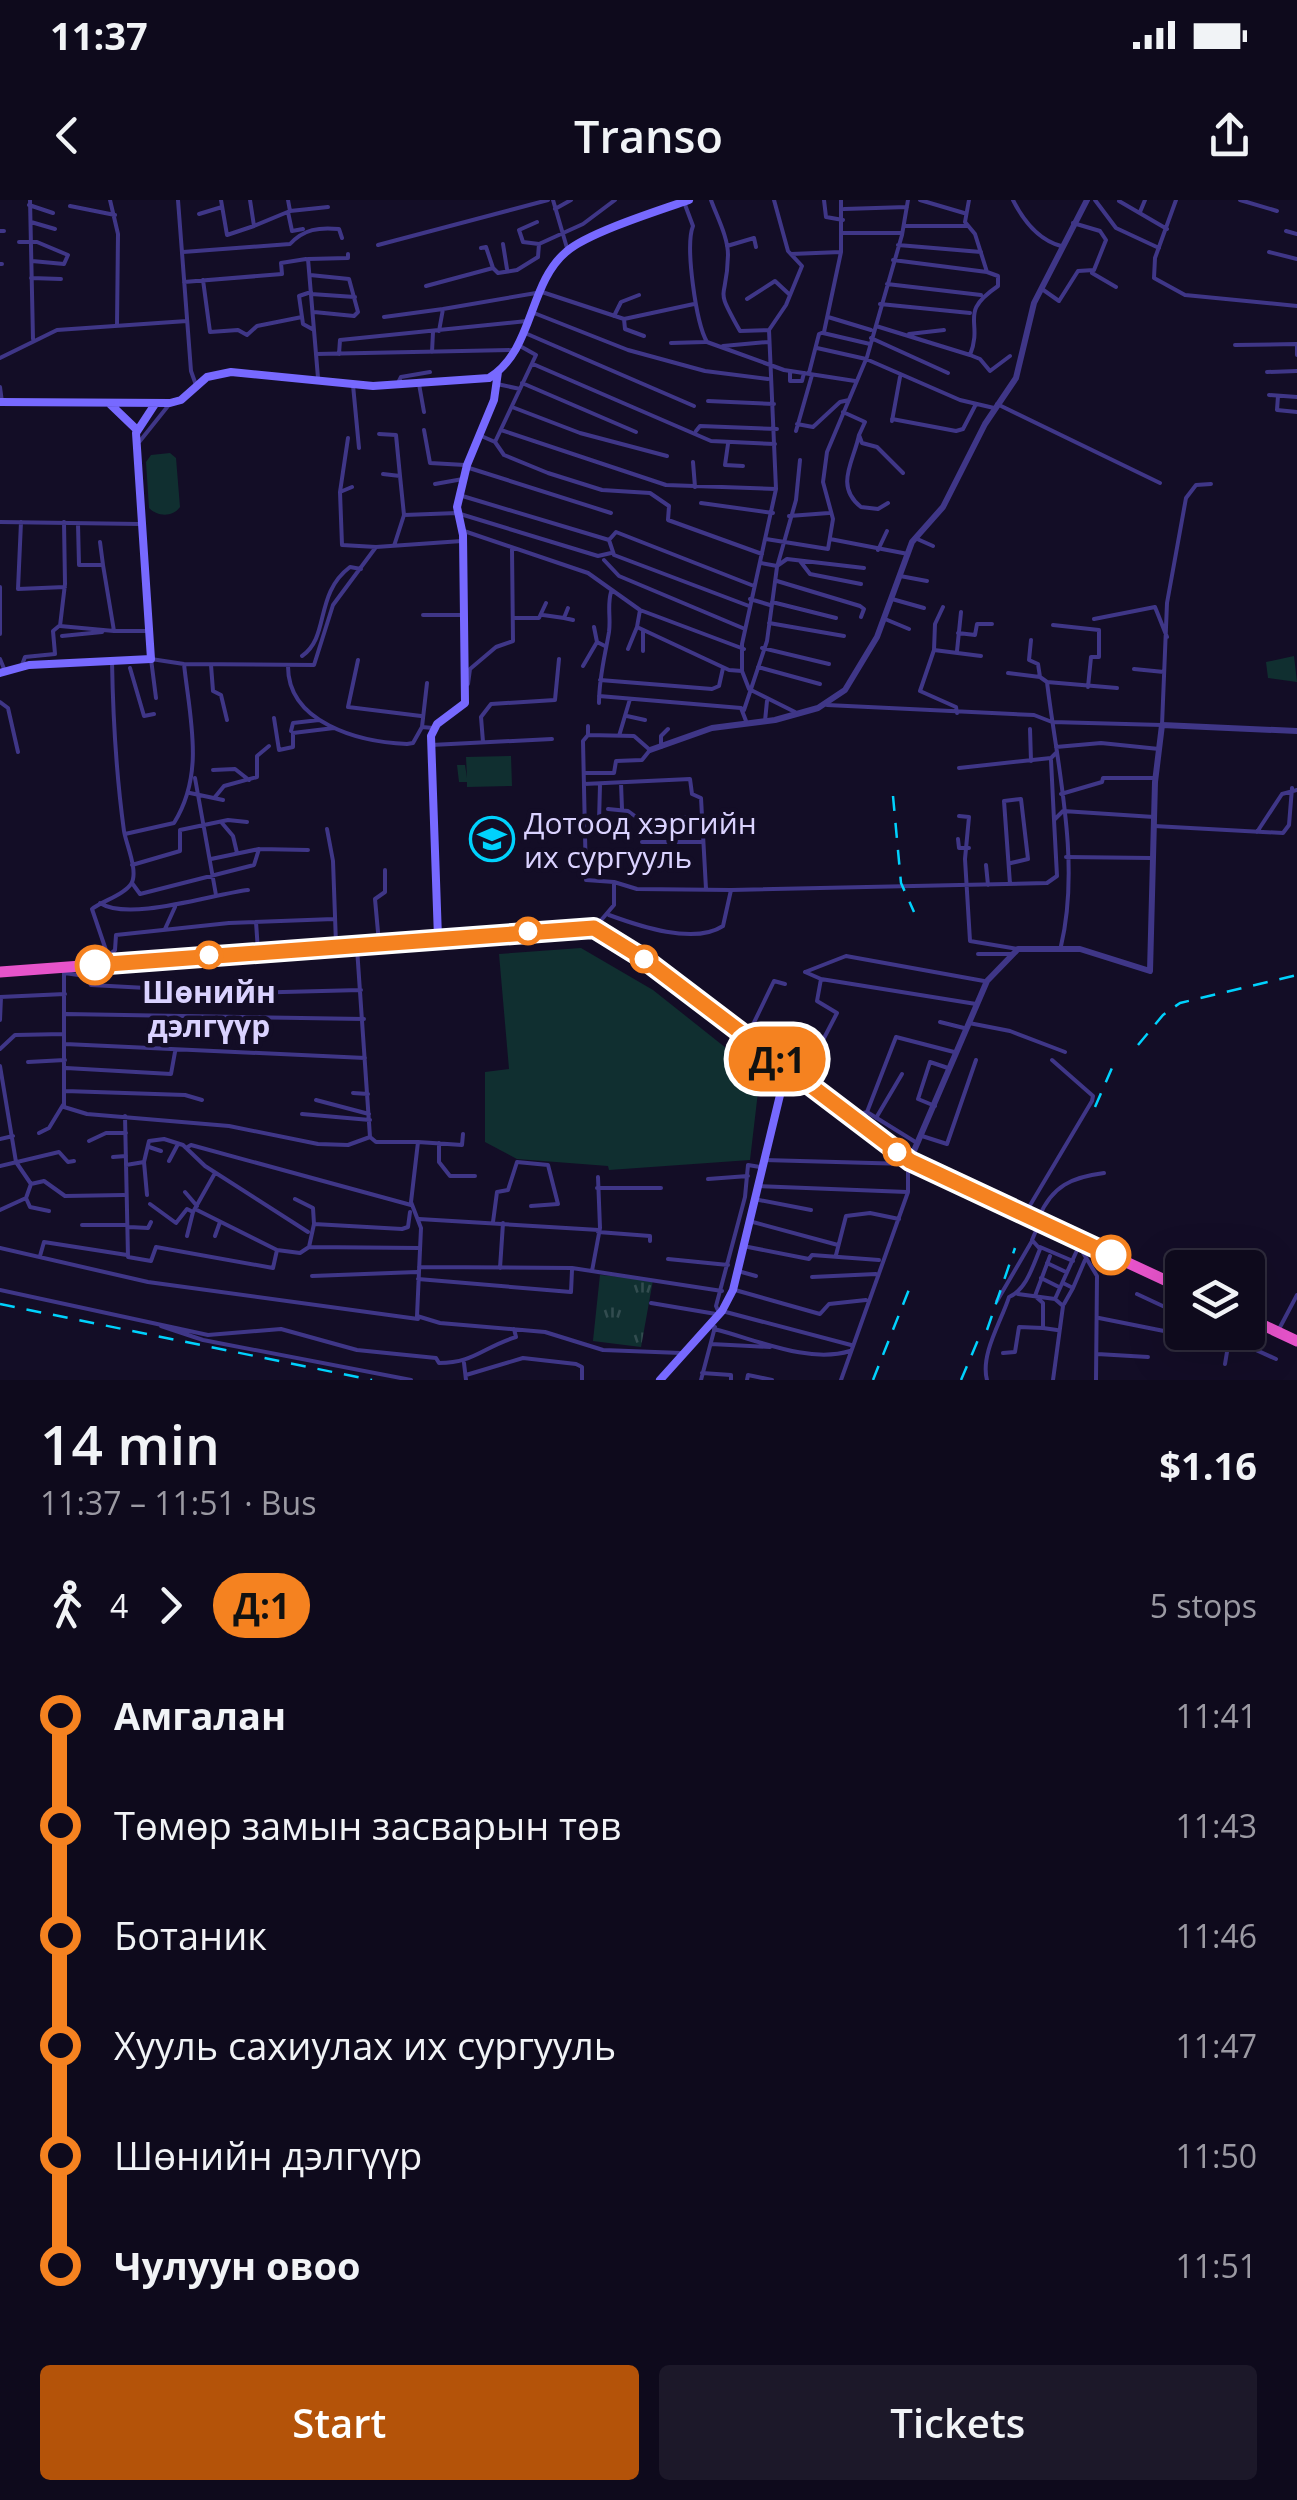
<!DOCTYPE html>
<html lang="en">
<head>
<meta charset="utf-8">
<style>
	body { margin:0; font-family:"Open Sans",sans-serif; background:#1c1829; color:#f1f3f6; height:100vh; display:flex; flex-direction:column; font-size:38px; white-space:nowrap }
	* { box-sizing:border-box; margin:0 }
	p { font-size:32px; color:#9b9aa3 }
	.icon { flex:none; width:55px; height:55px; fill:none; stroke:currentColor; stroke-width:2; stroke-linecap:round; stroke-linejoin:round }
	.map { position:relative; height:1180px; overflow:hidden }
	.drawer { display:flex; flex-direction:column; background:#0e0a1c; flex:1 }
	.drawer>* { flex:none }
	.badge { padding:0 20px; border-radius:32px; font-size:35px; line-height:65px }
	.controls { position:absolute; left:1165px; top:1050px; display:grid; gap:20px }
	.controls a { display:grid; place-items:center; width:100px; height:100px; border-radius:10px; background:#0e0a1c; box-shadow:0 10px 40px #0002,0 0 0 2px #2e2b3b; font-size:50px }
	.map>.badge { position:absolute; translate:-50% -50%; box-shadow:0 0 0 5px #fff }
	.legs { display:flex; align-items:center; gap:15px; height:110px; padding:0 40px; font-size:32px }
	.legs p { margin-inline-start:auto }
	.head { display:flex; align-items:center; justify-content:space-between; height:170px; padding:0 40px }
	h1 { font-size:55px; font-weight:600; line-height:75px }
	.primary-button { display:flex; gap:20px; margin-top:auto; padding:20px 40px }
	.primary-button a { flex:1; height:115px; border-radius:10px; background:#b45309; color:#fff; font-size:40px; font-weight:600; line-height:115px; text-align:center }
	.primary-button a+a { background:#1c1829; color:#f1f3f6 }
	ul { padding:0 40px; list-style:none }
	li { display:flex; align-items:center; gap:35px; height:110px; font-size:38px }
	li i { display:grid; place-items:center; width:15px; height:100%; margin:0 12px; background:currentColor }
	li i::after { content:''; width:25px; height:25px; margin:-12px; border:8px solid; border-radius:50%; background:#0e0a1c }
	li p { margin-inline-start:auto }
	li:first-child i { background:linear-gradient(#0000 50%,currentColor 0) }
	li:last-child i { background:linear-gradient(currentColor 50%,#0000 0) }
	.status { display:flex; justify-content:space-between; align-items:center; height:70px; padding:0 50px; background:#0e0a1c; direction:ltr }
	.status svg { height:28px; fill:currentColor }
	header { display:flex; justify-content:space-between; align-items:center; height:130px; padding:0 40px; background:#0e0a1c; font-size:45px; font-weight:600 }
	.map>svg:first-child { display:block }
	.green { fill:#102f30 }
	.park { fill:url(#park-tufts) }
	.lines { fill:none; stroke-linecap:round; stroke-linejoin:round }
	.minor { stroke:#3f3687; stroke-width:4 }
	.tertiary { stroke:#3f3687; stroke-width:6 }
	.secondary { stroke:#7769ff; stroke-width:8 }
	.trunk { stroke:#e653ca; stroke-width:11 }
	.rail { stroke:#00d2fd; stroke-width:2.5; stroke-dasharray:15 12; stroke-linecap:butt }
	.line-1-casing { stroke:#fff; stroke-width:22 }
	.line-1 { stroke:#f58220; stroke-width:15 }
	.stop-1-dot { fill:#fff; stroke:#f58220; stroke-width:5 }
	.labels { text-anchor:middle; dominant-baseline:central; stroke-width:9; stroke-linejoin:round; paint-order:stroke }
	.poi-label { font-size:30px; fill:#dad2ff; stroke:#130d26; text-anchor:start }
	.stop-label { font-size:30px; font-weight:bold; fill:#dad2ff; stroke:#130d26 }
</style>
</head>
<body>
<div class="status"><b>11:37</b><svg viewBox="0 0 49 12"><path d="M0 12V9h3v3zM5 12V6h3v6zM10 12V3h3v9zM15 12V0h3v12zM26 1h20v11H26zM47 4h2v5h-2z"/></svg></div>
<header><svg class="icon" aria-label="back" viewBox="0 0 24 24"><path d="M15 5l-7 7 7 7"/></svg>Transo<svg class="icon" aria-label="share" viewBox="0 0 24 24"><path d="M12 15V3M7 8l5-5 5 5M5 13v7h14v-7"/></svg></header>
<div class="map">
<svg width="1297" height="1180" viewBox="0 0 1297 1180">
	<defs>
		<pattern id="park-tufts" width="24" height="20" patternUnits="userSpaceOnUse" patternTransform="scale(2.5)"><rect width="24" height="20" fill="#102f30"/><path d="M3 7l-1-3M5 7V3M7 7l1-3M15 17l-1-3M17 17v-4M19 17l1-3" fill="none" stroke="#324c4f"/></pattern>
	</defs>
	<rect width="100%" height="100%" fill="#130d26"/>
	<!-- green -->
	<path class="green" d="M170,253L176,258L180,307C173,317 158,317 149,308L146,262L151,255Z
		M1294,456L1297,482L1268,478L1266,462Z
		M511,556L512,586L467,587V582H459L457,565H465L467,578L466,557Z
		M581,748L653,790L760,875L750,960L609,970L608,966L517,959L485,942V872L509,869L499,754Z"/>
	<!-- park -->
	<path class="park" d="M600,1075L653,1080L641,1147L593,1141Z"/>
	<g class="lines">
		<!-- minor -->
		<path class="minor" d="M30,0L33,139
			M110,0L118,34L117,126
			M178,0L191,171L196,185
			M221,0L227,35L254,26
			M250,0L254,26L290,11L288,0
			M553,0L567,48
			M711,0C717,17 728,37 728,55C727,104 713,83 740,131L769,130
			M774,0L788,51L802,66L786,105L769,130L776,289L742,444V471L749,489L795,512
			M824,0L826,17L843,20
			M920,0L964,13
			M1013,0C1023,20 1039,40 1061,46
			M1095,0L1116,28L1159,48
			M1176,0L1155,58L1154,78L1185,95L1297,106
			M1240,0L1277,11
			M1119,1L1167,29
			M684,2L693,26C685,46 696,123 707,142L784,170L855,181
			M29,5L53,13
			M70,6L115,15
			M555,9L571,0
			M844,9L907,7
			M290,11L328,7
			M288,12L292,31L303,29
			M1140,12L1145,0
			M199,14L222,7
			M31,22L55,29
			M537,22L519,30L523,42L539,44
			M904,26H968
			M0,31H4
			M1286,31L1297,34
			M842,33H902
			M19,42H37L68,55L64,64L32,61
			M503,44L507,69
			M378,45L548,0
			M898,45L981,52
			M727,46L754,38L756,47
			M481,48L486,47L493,68
			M183,52L290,44C304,29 319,27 339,29L342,38
			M1269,52L1297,59
			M791,54L841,52
			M893,60L987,72
			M0,64H2
			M1092,73L1116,87
			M310,75L349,79L358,112L354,116L314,112
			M31,78L61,79
			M203,80L210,132L238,130L247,135L257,126L302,117
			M184,82L282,74L281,63L306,59
			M887,84L981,95
			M426,86L493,68L498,73L517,70L538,57L539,44L583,24L615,0
			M1042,89L1059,101L1078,71L1094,70L1106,40L1100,31L1073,23
			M311,92L299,96L303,124L314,130
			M311,94L355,97
			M747,99L775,81L790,95
			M880,104L970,113
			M534,113L628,150L705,171L768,179
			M614,116L621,102L639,95
			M384,117L443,109
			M828,117L871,130
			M624,119L625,129L644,136
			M876,126L970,155C984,120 957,114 998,86V76L987,72L975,34L965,22L969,0
			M439,131L443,109L542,92L624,119L694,104
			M525,133L694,206
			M823,133L870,144
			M909,134L944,130
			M871,138L948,173
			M671,143L705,142
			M1235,145L1297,144
			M1297,145V155
			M723,146L768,142
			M817,148L866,159L960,200L994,208
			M432,152L433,132
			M316,154L308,59L348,58V54
			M339,154L340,140L527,121
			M970,155L980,159L990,171L1010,156
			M0,158L57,130L187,121
			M533,164L711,241L775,244
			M1267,172L1297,171
			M790,173V181H802L804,173
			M809,173L819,134L824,132L841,52V0
			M318,178L316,154L515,150
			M522,183L636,232
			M419,184L424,212
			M497,184L520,189
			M353,185L359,248
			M397,185L401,177L430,172
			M0,187L2,202
			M1269,195L1297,197
			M1278,196L1277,210L1297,212
			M708,201L774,204
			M997,204L1160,283
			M512,207L580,233L667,256
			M843,212L865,222L859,235L862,243L877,247L903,273
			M892,219L956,231L963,229L976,204
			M892,221L900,177
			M797,224L813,227L840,202L849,200
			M424,230L430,263L465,265
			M501,230L666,285L776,289
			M696,231L700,226L777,229
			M796,231L812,175
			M379,234L396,235L400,276
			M479,235L495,242L504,255L548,273L602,290L650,293L669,306L668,320L762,354
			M859,235C854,261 834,286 861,307L878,309L888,303
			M140,241L168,206
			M495,242L536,155L520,146
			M728,244L725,265L743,266
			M693,262L695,287
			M466,267L611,313
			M383,274L400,276L404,315L457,313L598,356L611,353
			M435,284L463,279
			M352,287L340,292L342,345L376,347
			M340,292L348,238
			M459,295L609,340L614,355L749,406
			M701,303L773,313
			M789,316L829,313
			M0,322L140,324
			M21,322L18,389L65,387
			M64,322L65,384L60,426L114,431
			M78,324L79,365H103L114,431H146
			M461,330L588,373L640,410L744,449
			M915,338L933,346
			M766,339L828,349L833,319L823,282L827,252L867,157L902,35L908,0
			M830,339L908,354
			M609,340L616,332L754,386
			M100,342L103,365
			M394,346L404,315
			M878,350L887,331
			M604,360L619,376L745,429
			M800,361L810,374L861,384
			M761,363L777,366L787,359L864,368
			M900,376L927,381
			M777,381L860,406L864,409L861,417
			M0,387V434
			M750,399L770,405
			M892,399L924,408
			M772,402L836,418
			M640,410L637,427L729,470L742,471
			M423,415H462
			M543,415L564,418L568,408
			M513,418H539L546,403
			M564,418L573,420
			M885,419L909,429
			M1094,419L1155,407L1167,437
			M769,423L844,436
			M1053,425L1099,430V457H1091L1088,487
			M594,427L597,442L605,446
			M958,433L975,435L977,424H992
			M62,436L102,432
			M1031,440L1029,460L1038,464L1040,477L1047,482C1057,566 1081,662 1061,746
			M762,448L829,464
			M628,449L637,427
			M934,450L935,424L943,407
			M643,451V431
			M957,451L961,412
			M302,456C330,437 314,394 350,367L361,369
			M0,459L5,471
			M358,460L348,507L421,516
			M22,465L25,457L55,454L53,431L59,426
			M211,465L213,491L221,495L227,520
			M288,465C287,523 359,542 407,544L413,543L422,527L433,528
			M583,466L597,442
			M758,467L820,484
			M130,468L144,516L154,514
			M1134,469L1164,472
			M1008,473L1040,477
			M600,480L712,489L719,486L723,468
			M1047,482L1117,488
			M468,484L470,469L496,447L513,441L512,349
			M599,496L741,508L746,521
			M156,498L151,459L184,464L314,465L333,405L376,347L462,341
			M0,502L8,508L18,552
			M599,503C599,477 605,456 609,432C611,418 607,406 611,392
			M827,505L1034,515L1052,522L1162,525L1167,403L1186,298L1196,285L1211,284
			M744,510L767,441L777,367L796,300L800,260
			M957,513L956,507L920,491L934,450L981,456
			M627,516L645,520
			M274,518L279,550L293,547V533L334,528
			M765,521L767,501
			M422,527L427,483
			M1030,529L1031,561
			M291,531L293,523L319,520
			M588,535L583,541L586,680L614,682V705L597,725
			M619,536L630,499
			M483,542L481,517L491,504L555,500L559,459
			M431,545L552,539
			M661,547V536L668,529
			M1056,547L1101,543L1159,549
			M1051,560L1054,620
			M959,568L1051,558L1057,552
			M213,570L235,569L249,580
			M584,573H614L616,561L642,560L650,550L634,536L588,535V526
			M195,578L216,695
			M621,583L622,609
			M584,584L690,579L692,594L701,598L706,689
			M190,593L223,600
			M1061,594L1102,582L1103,578H1155
			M215,597L224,586L257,577V556L269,546
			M608,609L628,611L639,619L704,617
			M959,616L969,617L965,659L970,741L1018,749
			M585,621H599L600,585
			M222,623L233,636L237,653
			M1154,626L1283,633L1289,625L1292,588
			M327,629L333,661L336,744
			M1257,632L1282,594L1297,590
			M125,634L174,623C205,573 190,520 184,464
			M958,639L959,648H969
			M642,642H702
			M1066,657L1151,658
			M211,659L259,649L308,650
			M132,665L180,651V630L228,620L247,622
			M986,665L988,685
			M614,682L637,689L731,690
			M132,683L140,694L254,665L259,649
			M1010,684L1004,601L1021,599L1028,659L1011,663
			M100,703C129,722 213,694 248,690
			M609,715C639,726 694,745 723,726L731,690L1047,683L1057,676L1054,620L1063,611L1154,617
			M256,722L258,751
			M165,729L175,707
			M379,743L375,699L385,692V670
			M357,748L370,937L376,942H418L411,1002L421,1028L417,1116L440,1123L545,1132L603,1150L681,1153
			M978,754H1013
			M108,756L115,750L116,735L229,723L334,719
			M110,762L92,709C102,701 124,695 131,684C139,672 126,644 124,631C116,573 113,520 112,461
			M64,770V907L87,914L229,926L318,944L348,945L370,937
			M805,772L846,756L984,781
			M805,772L821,779L976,804
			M64,773L86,776L91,785L239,793L361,790
			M0,797L65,794
			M66,814L364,819
			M0,820L1,797
			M940,822L964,828
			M969,823L1010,831L1065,852
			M747,837L774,781L785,784
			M65,844L365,858
			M0,849L15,835L64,834
			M28,862L65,860
			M0,866L16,962L31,984L26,998L0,1010
			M66,868L171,874L175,852
			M805,880L807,873L797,859L808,841L823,840L837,813L817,801L821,779
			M65,891L185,895L202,900
			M353,893L368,894
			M316,900L369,914
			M935,906L918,899L930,862L948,868
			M867,912L896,837L954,852
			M302,914L370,920
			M857,915L867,912L917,943
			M125,916L128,1057L151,1061L156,1047L273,1068L277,1050L300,1053L309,1047L314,1024L402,1029L408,1027L410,1012
			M876,918L902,874
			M39,933L49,928L63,905
			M922,936L947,944L976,860
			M0,939L13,936
			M89,941L106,933H126
			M418,942L462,945L463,934
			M439,943V962L450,976H475
			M149,947L161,951
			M186,948L191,945L411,1005
			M113,957L126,956
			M764,960L908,964
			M169,961L178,944
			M126,965L144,962
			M0,966L59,952L68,962L74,961
			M708,979L748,976
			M31,984L44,981L65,996L124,995
			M757,986L907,992
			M597,988H661
			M185,992L197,1006
			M147,995L144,962L149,941L164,939L183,945L205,966L308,1032
			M26,998L30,1007L49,1011
			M295,999L313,1008L314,1024
			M754,999L811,1010
			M150,1004L176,1023L187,1009L193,1012L215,973
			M195,1009L277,1050
			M1026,1012L1092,901L1093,896L1052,860
			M1039,1017C1052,986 1072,977 1104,973
			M419,1019L599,1030
			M749,1021L838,1045
			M493,1022L497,992L508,990L517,962L548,965L558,1004L531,1006
			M82,1025H127
			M129,1027L148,1028L151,1022
			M598,1032L650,1036V1041
			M187,1036L193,1012
			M215,1036L220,1022
			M1076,1041L1097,1076L1096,1180
			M743,1046L809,1059L812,1055L879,1060
			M309,1047L419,1048
			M1040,1047L1073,1061
			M0,1048L148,1082L418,1119
			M836,1055L846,1016L870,1013L899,1019
			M40,1056L44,1042L127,1055
			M1050,1056L1035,1096L1043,1103V1128L1057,1130
			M668,1059L728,1065
			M1047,1063L1066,1072
			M419,1067L572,1068L722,1091
			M500,1068L503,1023
			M592,1071L600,1028L598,977
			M738,1071L756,1076
			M312,1076L417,1072
			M812,1077L876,1074
			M1041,1078L1059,1087
			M418,1079L571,1092L572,1070
			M1063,1083L1073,1088L1064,1104
			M1073,1088L1085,1060
			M0,1090L208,1135L281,1129L357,1150L436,1158L439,1163C474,1163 483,1147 516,1137L514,1129
			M735,1090L820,1114L829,1104L866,1100
			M1018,1094L1055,1099
			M1137,1094L1182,1115
			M997,1101L1032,1041
			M651,1103L716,1114
			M722,1111L851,1145
			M719,1113L716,1106L745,997L748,965L760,967
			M1099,1118L1164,1131L1182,1128
			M161,1126L203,1140L411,1180
			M714,1129C755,1139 808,1164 850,1151
			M1278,1131L1297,1095
			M1236,1132L1234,1140L1276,1159
			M711,1144L770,1147
			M1003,1153L1015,1152L1019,1127L1043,1128
			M1097,1154L1148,1157
			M464,1163L466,1180
			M1225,1164L1229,1140H1234
			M702,1173L731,1175V1180
			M466,1175L523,1158L576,1164L582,1167V1180
			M701,1180L715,1127
			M747,1180L748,1175L772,1180
			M841,1180L908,992V965
			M987,1180C980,1154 1002,1120 1009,1097C1026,1090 1033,1066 1040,1049L1032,1040L1038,1026
			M1053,1180L1063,1106L1055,1099L1078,1048"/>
		<!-- tertiary -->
		<path class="tertiary" d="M650,550L712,528L775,520L818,508L845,490L877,437L912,342L943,307L985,224L1016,178L1034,103L1087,0
			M910,960L987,781L1018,749H1080L1150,771L1155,582L1162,525L1297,531"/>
		<!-- secondary -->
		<path class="secondary" d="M0,202L170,203L181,200L207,177L231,172L373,186L489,178C534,150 528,84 566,52C587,33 660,10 689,0
			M110,204L135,228
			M0,473L29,465L151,459L136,233L155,204
			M438,738L431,536L437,524L465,503L463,335L457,307L467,265L494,200L498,172
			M660,1180L722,1111L733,1090L787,866"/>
		<!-- trunk -->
		<path class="trunk" d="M0,772L594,728L621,742L909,961L1182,1088
			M1248,1118L1297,1141"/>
		<!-- rail -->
		<path class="rail" d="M893,596L901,683L914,712
			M1138,845L1163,815L1180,803L1297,775
			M1095,907L1115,861
			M0,1104L372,1180
			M987,1130L1015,1048
			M873,1180L910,1087
			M961,1180L981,1133"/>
	</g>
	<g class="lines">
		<defs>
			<path id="line-1" d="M95,765L594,728L644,759L910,961L1111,1055"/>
		</defs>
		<!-- line-1 casing -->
		<use href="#line-1" class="line-1-casing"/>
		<!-- line-1 -->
		<use href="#line-1" class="line-1"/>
	</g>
	<!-- icons -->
	<defs>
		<symbol id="university-ring" viewBox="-11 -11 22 22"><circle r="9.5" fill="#130d26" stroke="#00d2fd" stroke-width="1.5"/><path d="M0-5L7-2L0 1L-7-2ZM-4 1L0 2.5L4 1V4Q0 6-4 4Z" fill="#00d2fd"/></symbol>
	</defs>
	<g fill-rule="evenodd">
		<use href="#university-ring" x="467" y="614" width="50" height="50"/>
	</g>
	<!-- markers -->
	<g class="stop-1-dot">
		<circle cx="528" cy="731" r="12"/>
		<circle cx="209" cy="755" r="12"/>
		<circle cx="644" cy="759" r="12"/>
		<circle cx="95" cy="765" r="18"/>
		<circle cx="897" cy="952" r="12"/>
		<circle cx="1111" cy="1055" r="18"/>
	</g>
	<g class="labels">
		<!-- poi labels -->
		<g class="poi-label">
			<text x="524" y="622">Дотоод хэргийн<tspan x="524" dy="34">их сургууль</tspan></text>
		</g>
		<!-- stop labels -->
		<g class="stop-label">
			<text x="209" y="791">Шөнийн<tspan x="209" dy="34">дэлгүүр</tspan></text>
		</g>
	</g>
</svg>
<div class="controls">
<a><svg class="icon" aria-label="layers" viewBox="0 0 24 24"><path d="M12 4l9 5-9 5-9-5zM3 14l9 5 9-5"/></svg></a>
</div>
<b class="badge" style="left:777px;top:859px;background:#f58220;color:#111">Д:1</b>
</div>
<section class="drawer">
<div class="head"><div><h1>14 min</h1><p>11:37 – 11:51 · Bus</p></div><b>$1.16</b></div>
<div class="legs"><svg class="icon" aria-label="walk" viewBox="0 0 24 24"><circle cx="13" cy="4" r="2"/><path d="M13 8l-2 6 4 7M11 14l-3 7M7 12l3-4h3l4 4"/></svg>4<svg class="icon" aria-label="forward" viewBox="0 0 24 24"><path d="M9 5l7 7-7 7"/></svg><b class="badge" style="background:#f58220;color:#111">Д:1</b><p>5 stops</p></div>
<ul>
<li><i style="color:#f58220"></i><b>Амгалан</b><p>11:41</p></li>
<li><i style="color:#f58220"></i><span>Төмөр замын засварын төв</span><p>11:43</p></li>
<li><i style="color:#f58220"></i><span>Ботаник</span><p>11:46</p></li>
<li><i style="color:#f58220"></i><span>Хууль сахиулах их сургууль</span><p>11:47</p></li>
<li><i style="color:#f58220"></i><span>Шөнийн дэлгүүр</span><p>11:50</p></li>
<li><i style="color:#f58220"></i><b>Чулуун овоо</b><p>11:51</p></li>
</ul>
<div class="primary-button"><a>Start</a><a>Tickets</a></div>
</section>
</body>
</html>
